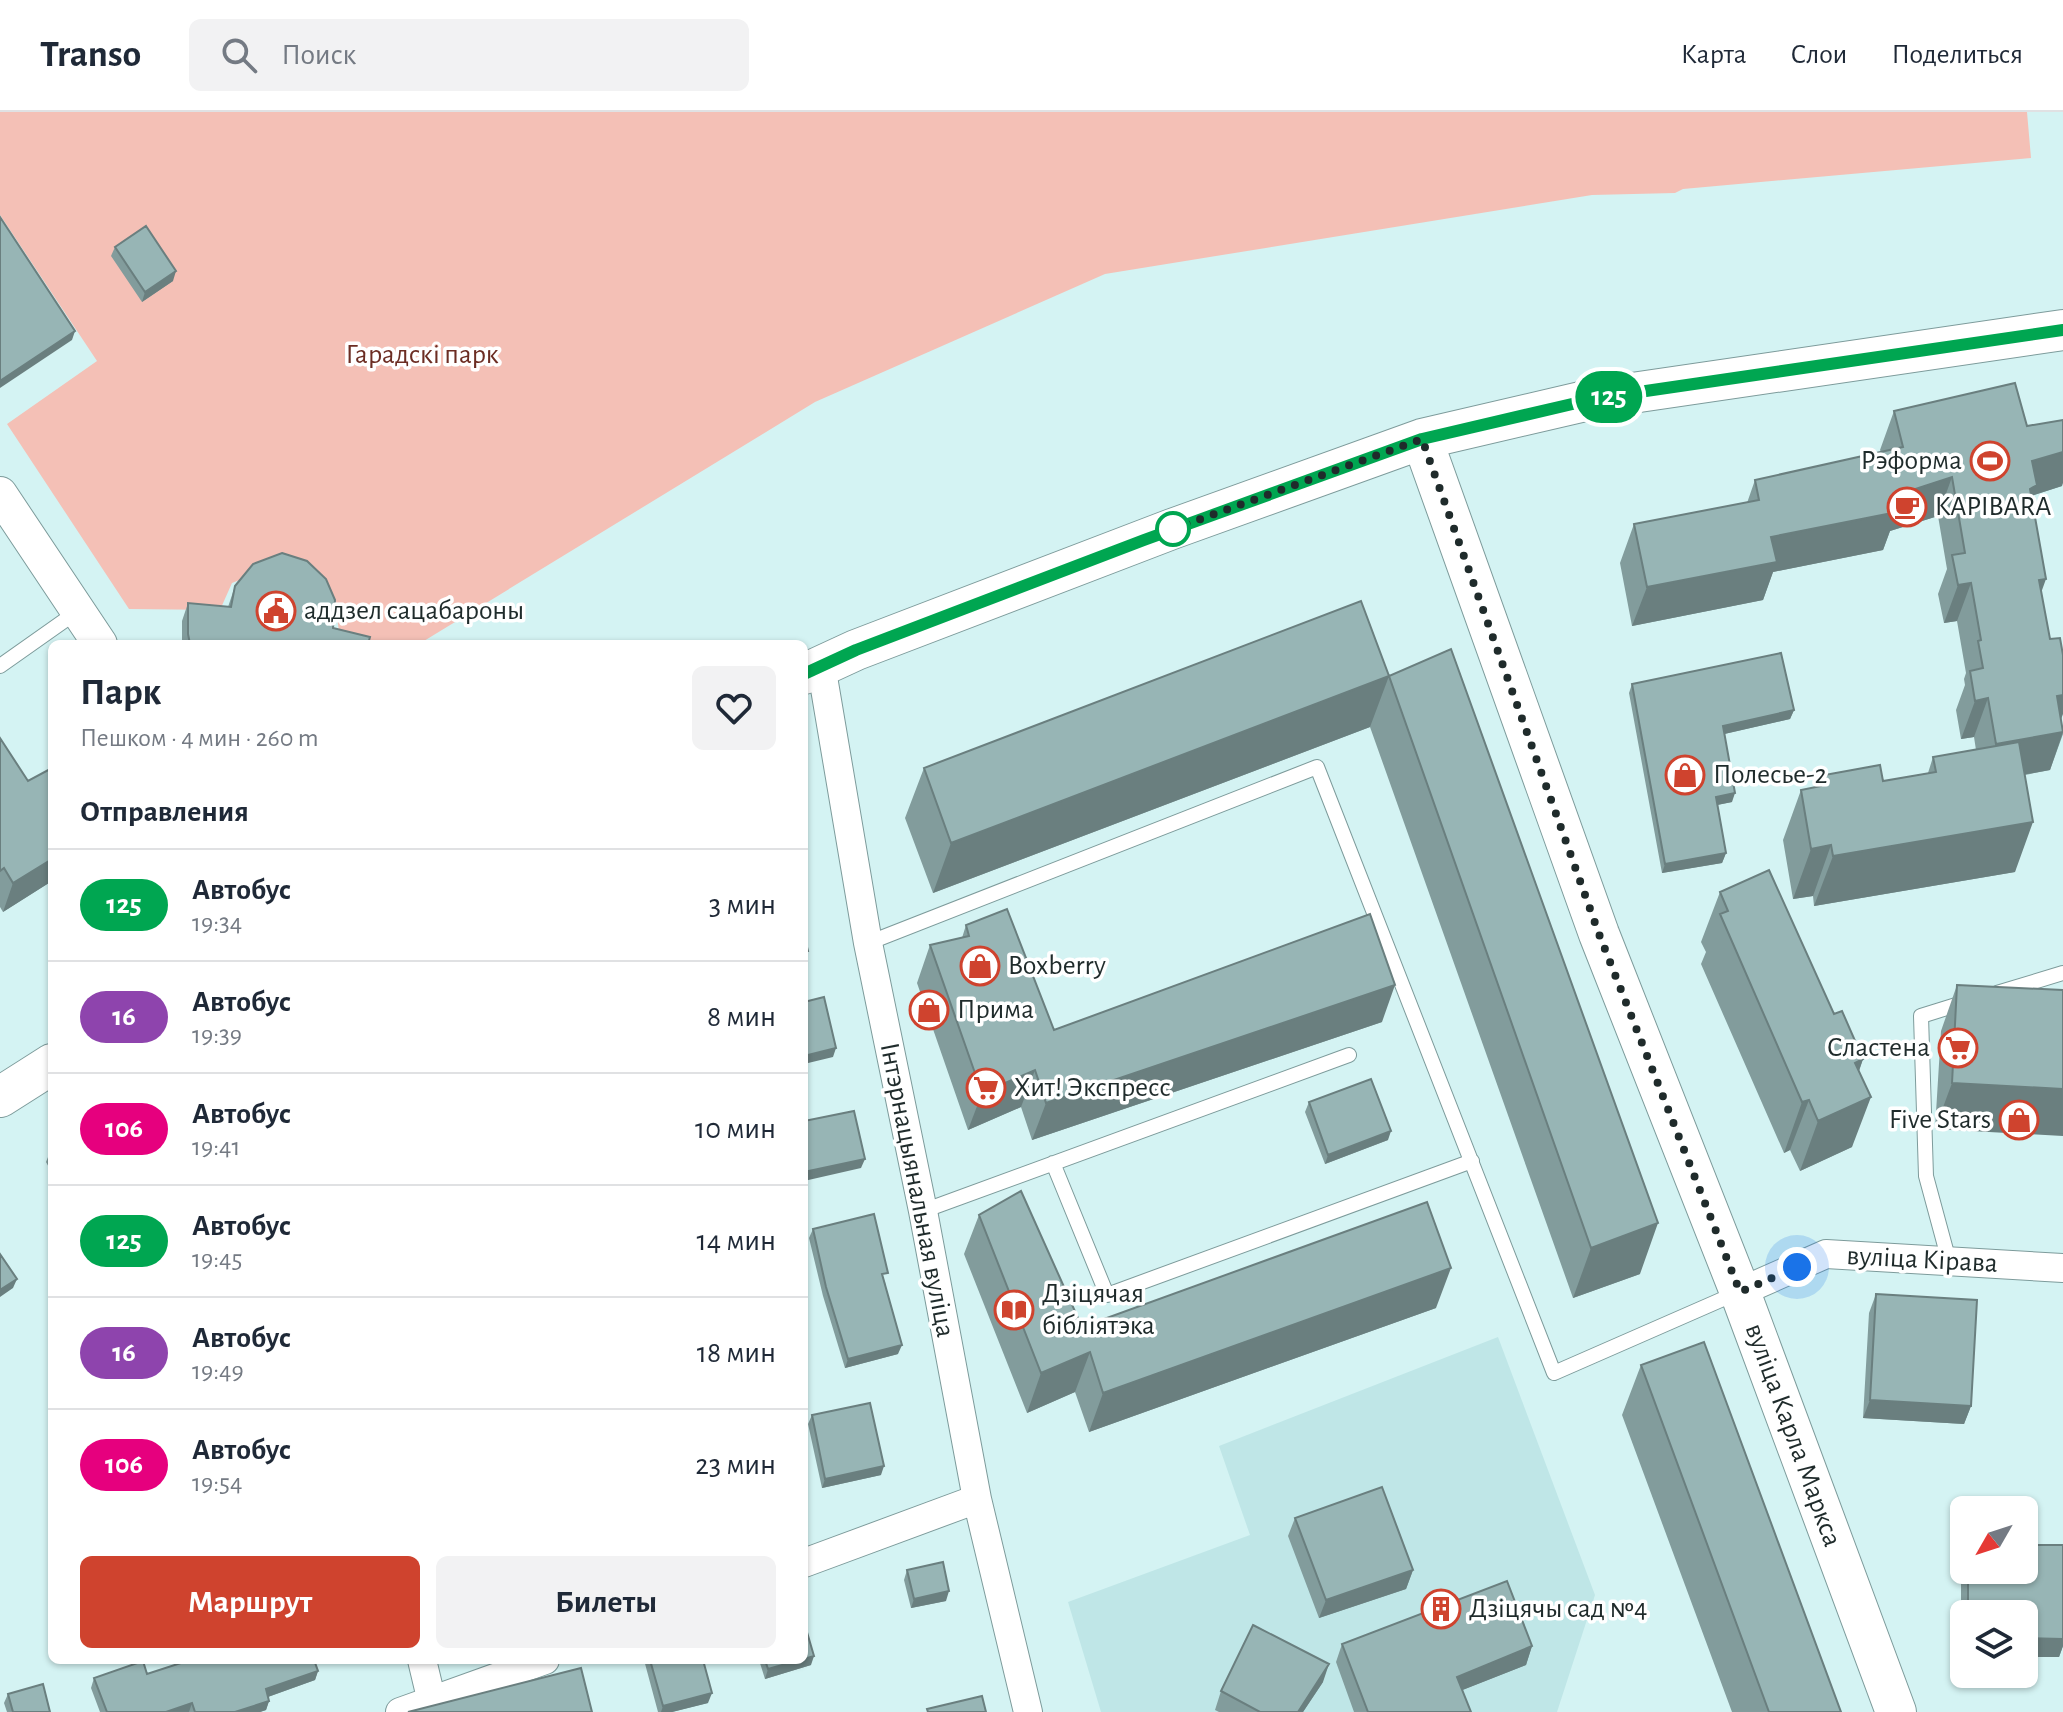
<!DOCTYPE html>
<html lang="ru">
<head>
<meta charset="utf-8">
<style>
	body { margin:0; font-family:"Alegreya Sans",sans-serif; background:#f2f2f3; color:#1f2937; height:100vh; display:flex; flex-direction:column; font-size:30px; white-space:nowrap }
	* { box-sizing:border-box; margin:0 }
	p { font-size:26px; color:#747a83 }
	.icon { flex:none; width:44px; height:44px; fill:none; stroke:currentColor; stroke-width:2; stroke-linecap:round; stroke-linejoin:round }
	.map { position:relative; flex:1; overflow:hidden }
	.drawer { position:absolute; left:48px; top:528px; width:760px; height:1024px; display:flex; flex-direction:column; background:#fff; border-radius:12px; box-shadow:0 2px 6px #0004 }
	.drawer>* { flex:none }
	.badge { padding:0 16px; border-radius:26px; font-size:28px; line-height:52px }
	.needle { width:52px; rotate:231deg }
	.buttons { position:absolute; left:1950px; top:1384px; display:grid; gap:16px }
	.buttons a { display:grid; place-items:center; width:88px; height:88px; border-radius:12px; background:#fff; box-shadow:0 2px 6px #0004; font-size:40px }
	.you { position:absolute; width:40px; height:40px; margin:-20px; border:6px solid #fff; border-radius:50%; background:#1a73e8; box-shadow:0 0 0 12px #1a73e833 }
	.map>.badge { position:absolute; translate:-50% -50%; box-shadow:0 0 0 4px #fff }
	h2 { padding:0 32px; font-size:30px; line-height:72px }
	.round { display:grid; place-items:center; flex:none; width:84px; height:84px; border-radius:12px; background:#f2f2f3 }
	.summary { display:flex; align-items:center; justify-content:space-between; height:136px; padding:0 32px }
	h1 { font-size:38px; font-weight:700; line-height:60px }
	.cta { display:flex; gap:16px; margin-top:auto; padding:16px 32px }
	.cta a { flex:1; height:92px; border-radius:12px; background:#cf432e; color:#fff; font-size:32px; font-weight:700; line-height:92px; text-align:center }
	.cta a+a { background:#f2f2f3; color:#1f2937 }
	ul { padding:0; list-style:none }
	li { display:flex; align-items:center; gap:24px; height:112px; padding:0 32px; border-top:2px solid #e0e1e3 }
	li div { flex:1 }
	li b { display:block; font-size:30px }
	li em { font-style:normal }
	li .badge { min-width:88px; font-weight:700; text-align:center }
	header { display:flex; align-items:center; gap:48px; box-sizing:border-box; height:112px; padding:0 40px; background:#fff; border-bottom:2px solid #e0e1e3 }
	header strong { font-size:38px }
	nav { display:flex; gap:44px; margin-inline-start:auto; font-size:28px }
	.search { width:560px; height:72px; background:#f2f2f3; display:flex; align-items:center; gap:20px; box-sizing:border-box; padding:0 28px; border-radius:12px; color:#747a83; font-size:30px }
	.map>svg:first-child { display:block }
	.built { fill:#bfe6e7 }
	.green { fill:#f4c0b6 }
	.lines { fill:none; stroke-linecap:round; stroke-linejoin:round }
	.service-casing { stroke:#7d9b9b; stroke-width:16 }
	.minor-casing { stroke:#7d9b9b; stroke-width:30 }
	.tertiary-casing { stroke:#7d9b9b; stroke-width:36 }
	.secondary-casing { stroke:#7d9b9b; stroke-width:42 }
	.service { stroke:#fff; stroke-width:14 }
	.minor { stroke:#fff; stroke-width:28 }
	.tertiary { stroke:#fff; stroke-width:34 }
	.secondary { stroke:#fff; stroke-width:40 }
	.wall { fill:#829c9c }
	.shaded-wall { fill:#6a7f7f }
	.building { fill:#97b5b5; stroke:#6a7f7f; stroke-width:2 }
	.line-casing { stroke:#fff; stroke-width:18 }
	.line { stroke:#00a651; stroke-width:12 }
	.walk { stroke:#1f2b2b; stroke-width:8; stroke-dasharray:0 14.4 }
	.stop-dot { fill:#fff; stroke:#00a651; stroke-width:4 }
	.labels { text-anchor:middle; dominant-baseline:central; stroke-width:7; stroke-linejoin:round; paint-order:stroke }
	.park-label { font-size:28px; fill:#6c2d23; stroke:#fff }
	.poi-label { font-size:28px; fill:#1f2b2b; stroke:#fff; text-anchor:start }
	.street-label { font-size:28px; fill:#1f2b2b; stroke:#fff }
</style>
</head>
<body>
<header>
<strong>Transo</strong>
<div class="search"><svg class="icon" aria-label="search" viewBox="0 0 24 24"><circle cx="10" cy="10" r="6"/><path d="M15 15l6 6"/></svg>Поиск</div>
<nav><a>Карта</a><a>Слои</a><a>Поделиться</a></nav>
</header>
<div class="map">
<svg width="2063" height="1600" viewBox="0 0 2063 1600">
	<rect width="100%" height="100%" fill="#d4f3f3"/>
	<!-- built -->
	<path class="built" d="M1498,1225L1595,1483L1557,1600H1101L1068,1490L1250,1423L1219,1334Z"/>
	<!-- green -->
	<path class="green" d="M0,0H2027L2031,46L1683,77L1675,81L1592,83L1105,162L815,290L419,532H361L340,526C334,472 326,475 281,451L232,471L220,498L129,497L7,312L97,249L0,103Z"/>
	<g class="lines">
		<defs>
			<path id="service" d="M0,554L78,499
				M868,831L1317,655L1554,1261L1739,1180
				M1997,881L2063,861
				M1053,1051L1107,1183L1472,1049
				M923,1099L1349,943
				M1949,1149L1926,1064L1921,904L1966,890"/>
			<path id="minor" d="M821,553L868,831L923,1099L977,1387L1028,1600
				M1740,1180L1826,1142L2063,1156
				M804,1451L977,1387
				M422,1548L432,1590
				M400,1600L545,1548"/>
			<path id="tertiary" d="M0,382L100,532"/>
			<path id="secondary" d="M1422,327L1599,822L1740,1180L1896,1600
				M804,562L856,538L1172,417L1422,327L1598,286L2063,218
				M0,985L52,952"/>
		</defs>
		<!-- service casing -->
		<use href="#service" class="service-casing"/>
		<!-- minor casing -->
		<use href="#minor" class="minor-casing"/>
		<!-- tertiary casing -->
		<use href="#tertiary" class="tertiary-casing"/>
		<!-- secondary casing -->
		<use href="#secondary" class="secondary-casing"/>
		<!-- service -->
		<use href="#service" class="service"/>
		<!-- minor -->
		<use href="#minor" class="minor"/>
		<!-- tertiary -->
		<use href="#tertiary" class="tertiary"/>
		<!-- secondary -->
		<use href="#secondary" class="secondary"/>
	</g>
	<!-- wall -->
	<path class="wall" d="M115,135L173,169L142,190L111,144Z
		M1894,299L2027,314L2062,374L2034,383L2032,388L2041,481L2063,622L2050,658L2025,663L2015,760L1814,794L1813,784L1793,787L1783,728L1801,678L1815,675L1819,664L1883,669L1928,661L1933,645L1976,638L1974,625L1961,627L1956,598L1965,573L1964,567L1966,561L1957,509L1944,511L1938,482L1947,457L1938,404L1890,419L1883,438L1773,460L1763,488L1632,514L1620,451L1634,412L1747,391L1755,368L1881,340L1880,338Z
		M235,474L333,516L368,532H182V509L188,491L228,495Z
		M1389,564L1640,1162L1573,1186L1370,615L933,781L905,706L924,656Z
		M1632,572L1794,598L1790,607L1724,622L1732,690L1717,693L1726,741L1722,751L1662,761L1629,581Z
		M0,626L52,769L3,800L0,795Z
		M1720,780L1834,902L1863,947L1859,959L1852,1035L1800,1059L1790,1038L1784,1041L1701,852L1706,840L1701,830Z
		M966,813L1054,918L1382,910L1032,1028L1021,995L968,1018L917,871L930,833L962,826Z
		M1957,873L2063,878L1935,1017L1941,919Z
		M1309,990L1388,1028L1325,1052L1305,1000Z
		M52,1039V1061L46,1050L50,1040Z
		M979,1103L1082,1215L1436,1196L1089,1320L1075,1280L1027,1301L964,1142Z
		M813,1117L885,1170L898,1242L845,1256L823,1184L809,1126Z
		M1876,1182L1971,1294L1964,1312L1863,1306L1869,1201Z
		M1641,1253L1841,1600H1732L1622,1303Z
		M812,1303L881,1363L822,1376L808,1312Z
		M1295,1406L1413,1458L1406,1477L1319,1506L1288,1424Z
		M2063,1433V1534L2059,1545L2024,1502H1964V1545H1961V1451L1964,1444V1458H2024Z
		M907,1458L946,1489L911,1496L904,1468Z
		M1342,1532L1532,1534L1526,1553L1462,1578L1471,1600H1354L1336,1550Z
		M644,1548H703L708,1591L672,1600H658Z
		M759,1548H804L811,1553L765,1567Z
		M318,1559L315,1568L268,1585L269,1589L266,1598L260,1600H100L91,1576L94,1566L147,1562Z
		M1323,1570L1303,1600H1219L1215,1598L1221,1579Z
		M8,1582L50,1600H7L4,1591Z"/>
	<!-- shaded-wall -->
	<path class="shaded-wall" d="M176,159L173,169L142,190L145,180Z
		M75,219L72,228L0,276V269Z
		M2063,340V371L2062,374L2034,383L2023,412L2032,349Z
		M1952,365L1938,404L1890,419L1883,438L1773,460L1763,488L1632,514L1647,475L1771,425Z
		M2046,467L2032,506L2039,468Z
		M1971,471L1957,509L1944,511L1958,473Z
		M1389,564L1370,615L933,781L951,731Z
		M2063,583V602L2056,621L2057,584Z
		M1988,586L1974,625L1961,627L1975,589Z
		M1794,598L1790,607L1720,623L1723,614Z
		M2063,620L2050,658L1982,670L1996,632Z
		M1735,681L1732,690L1712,694L1716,685Z
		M2033,710L2015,760L1814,794L1833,744Z
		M1831,733L1813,784L1793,787L1811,737Z
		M1726,741L1722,751L1662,761L1665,752Z
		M52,747V769L3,800L13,771Z
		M1395,873L1382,910L1032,1028L1046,991Z
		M836,936L833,945L804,952V944Z
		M1863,947L1846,996L1871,985L1852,1035L1800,1059L1818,1009L1855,951Z
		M1035,958L1021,995L968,1018L982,981Z
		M1952,971L2063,977V1024L1935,1017Z
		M1809,988L1790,1038L1784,1041L1802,990Z
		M1391,1019L1388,1028L1325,1052L1328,1043Z
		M865,1047L861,1056L804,1069V1060Z
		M1658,1111L1640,1162L1573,1186L1591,1136Z
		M1451,1156L1436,1196L1089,1320L1103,1281Z
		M17,1167L13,1176L0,1185V1178Z
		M902,1233L898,1242L845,1256L848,1247Z
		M1090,1240L1075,1280L1027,1301L1041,1261Z
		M1870,1288L1971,1294L1964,1312L1863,1306Z
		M884,1354L881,1363L822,1376L825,1367Z
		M1413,1458L1406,1477L1319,1506L1326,1488Z
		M949,1479L946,1489L911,1496L914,1487Z
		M2024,1526L2063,1527V1534L2059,1545H2024Z
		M1532,1534L1526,1553L1450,1583L1457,1565Z
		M814,1544L811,1553L765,1567L768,1557L804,1548V1547Z
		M1329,1552L1323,1570L1303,1600H1298Z
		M318,1559L315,1568L262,1587L266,1577Z
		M712,1581L708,1591L672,1600H661L663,1594Z
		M269,1589L266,1598L260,1600H235Z
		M192,1591L189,1600H166Z"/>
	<!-- building -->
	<path class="building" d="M0,105L75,219L0,269Z
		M146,114L176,159L145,180L115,135Z
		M2015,271L2027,314L2063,308V340L2032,349L2037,373L2030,377L2046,467L2039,468L2050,527L2060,526L2063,543V583L2057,584L2063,620L1996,632L1988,586L1975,589L1970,559L1983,556L1978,529L1981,528L1971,471L1958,473L1952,443L1965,441L1952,365L1894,384L1897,400L1771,425L1777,450L1647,475L1634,412L1759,388L1755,368L1903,335L1894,299Z
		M282,441L307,449L326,467L335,488L333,516L370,525L368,532H190L188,522V491L231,495L235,474L253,452Z
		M1361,489L1389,564L951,731L924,656Z
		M1451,537L1658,1111L1591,1136L1389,564Z
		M1781,541L1794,598L1723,614L1735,681L1716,685L1726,741L1665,752L1632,572Z
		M0,626L28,669L52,656V747L13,771L4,756L0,759Z
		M2019,630L2033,710L1833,744L1831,733L1811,737L1801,678L1821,674L1819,664L1880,653L1883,669L1936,660L1933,645Z
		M1769,758L1834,902L1842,899L1863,947L1855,951L1871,985L1818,1009L1809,988L1802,990L1720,802L1728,799L1720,780Z
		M1007,797L1054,918L1370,802L1395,873L1046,991L1035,958L982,981L930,833L969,824L966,813Z
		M804,823L808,839L804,840Z
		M1957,873L2063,878V977L1952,971Z
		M824,885L836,936L804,944V890Z
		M1371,967L1391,1019L1328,1043L1309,990Z
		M854,999L865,1047L804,1060V1009Z
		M1021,1079L1082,1215L1427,1090L1451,1156L1103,1281L1090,1240L1041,1261L979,1103Z
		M874,1102L888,1161L882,1162L902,1233L848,1247L826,1175L813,1117Z
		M0,1142L17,1167L0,1178Z
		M1876,1182L1977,1188L1971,1294L1870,1288Z
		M1704,1230L1841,1600H1769L1641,1253Z
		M870,1291L884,1354L825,1367L812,1303Z
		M1382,1375L1413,1458L1326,1488L1295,1406Z
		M2024,1433H2063V1527L2024,1526V1502H1968V1458H2024Z
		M943,1450L949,1479L914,1487L907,1458Z
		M1507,1469L1532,1534L1457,1565L1471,1600H1368L1342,1532Z
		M804,1510L814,1544L804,1547Z
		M1253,1513L1329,1552L1298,1600H1260L1221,1579Z
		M190,1548H314L318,1559L266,1577L269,1589L235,1600H195L192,1591L166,1600H107L94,1566L143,1549L147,1562Z
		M650,1548H703L712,1581L663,1594Z
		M765,1548H800L768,1557Z
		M581,1556L592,1600H408Z
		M43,1572L50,1600H13L8,1582Z
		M982,1584L986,1600H928L927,1597Z"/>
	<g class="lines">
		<defs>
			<path id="line" d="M804,562L856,538L1144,428L1422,327L1598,286L2063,218"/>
		</defs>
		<!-- line casing -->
		<use href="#line" class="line-casing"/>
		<!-- line -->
		<use href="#line" class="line"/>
		<!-- walk -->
		<path class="walk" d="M1173,417L1422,327L1599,822L1740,1180L1797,1155"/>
	</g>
	<!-- icons -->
	<defs>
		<symbol id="stadium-ring" viewBox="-11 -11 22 22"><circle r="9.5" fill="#fff" stroke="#cf432e" stroke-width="1.5"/><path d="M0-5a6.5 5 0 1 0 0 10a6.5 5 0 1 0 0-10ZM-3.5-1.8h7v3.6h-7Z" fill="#cf432e"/></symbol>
		<symbol id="cafe-ring" viewBox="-11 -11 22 22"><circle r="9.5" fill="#fff" stroke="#cf432e" stroke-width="1.5"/><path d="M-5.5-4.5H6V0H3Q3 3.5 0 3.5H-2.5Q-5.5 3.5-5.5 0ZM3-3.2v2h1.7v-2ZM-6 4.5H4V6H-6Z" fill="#cf432e"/></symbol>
		<symbol id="civic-ring" viewBox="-11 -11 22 22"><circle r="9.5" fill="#fff" stroke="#cf432e" stroke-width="1.5"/><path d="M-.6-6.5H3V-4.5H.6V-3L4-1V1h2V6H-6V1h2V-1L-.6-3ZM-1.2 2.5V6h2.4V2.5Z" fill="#cf432e"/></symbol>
		<symbol id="shop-ring" viewBox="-11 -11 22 22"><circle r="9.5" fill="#fff" stroke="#cf432e" stroke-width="1.5"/><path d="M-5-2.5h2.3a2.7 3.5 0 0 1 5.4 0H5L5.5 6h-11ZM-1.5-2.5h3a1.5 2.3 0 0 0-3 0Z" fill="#cf432e"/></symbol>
		<symbol id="supermarket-ring" viewBox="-11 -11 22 22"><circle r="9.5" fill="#fff" stroke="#cf432e" stroke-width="1.5"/><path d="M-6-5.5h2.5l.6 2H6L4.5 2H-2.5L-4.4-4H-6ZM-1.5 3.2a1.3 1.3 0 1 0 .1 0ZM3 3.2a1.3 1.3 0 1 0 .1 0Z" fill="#cf432e"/></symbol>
		<symbol id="library-ring" viewBox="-11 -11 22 22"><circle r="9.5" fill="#fff" stroke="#cf432e" stroke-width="1.5"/><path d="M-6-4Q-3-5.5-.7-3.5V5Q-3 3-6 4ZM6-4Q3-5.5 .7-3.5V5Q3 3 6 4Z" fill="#cf432e"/></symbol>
		<symbol id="building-ring" viewBox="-11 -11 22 22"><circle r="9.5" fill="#fff" stroke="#cf432e" stroke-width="1.5"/><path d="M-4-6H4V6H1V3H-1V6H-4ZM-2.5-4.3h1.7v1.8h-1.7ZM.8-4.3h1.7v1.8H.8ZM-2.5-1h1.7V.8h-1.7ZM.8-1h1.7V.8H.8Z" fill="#cf432e"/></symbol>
	</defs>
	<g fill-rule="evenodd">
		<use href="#stadium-ring" x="1968" y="327" width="44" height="44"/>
		<use href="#cafe-ring" x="1885" y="373" width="44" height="44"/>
		<use href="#civic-ring" x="254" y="477" width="44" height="44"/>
		<use href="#shop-ring" x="1663" y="641" width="44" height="44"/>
		<use href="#shop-ring" x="958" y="832" width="44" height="44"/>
		<use href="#shop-ring" x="907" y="876" width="44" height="44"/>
		<use href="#supermarket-ring" x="1936" y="914" width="44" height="44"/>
		<use href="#supermarket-ring" x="964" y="954" width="44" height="44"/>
		<use href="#shop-ring" x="1997" y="986" width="44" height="44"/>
		<use href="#library-ring" x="992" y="1176" width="44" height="44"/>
		<use href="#building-ring" x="1419" y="1475" width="44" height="44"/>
	</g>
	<!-- markers -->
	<circle class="stop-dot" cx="1173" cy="417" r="16"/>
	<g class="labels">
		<!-- park labels -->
		<g class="park-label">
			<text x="422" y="243">Гарадскі парк</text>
		</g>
		<!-- poi labels -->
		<g class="poi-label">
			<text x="1962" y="349" text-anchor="end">Рэформа</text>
			<text x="1935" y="395">KAPIBARA</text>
			<text x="304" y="499">аддзел сацабароны</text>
			<text x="1713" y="663">Полесье-2</text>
			<text x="1008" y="854">Boxberry</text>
			<text x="957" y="898">Прима</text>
			<text x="1930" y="936" text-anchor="end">Сластена</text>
			<text x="1014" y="976">Хит! Экспресс</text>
			<text x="1991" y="1008" text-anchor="end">Five Stars</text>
			<text x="1042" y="1182">Дзіцячая<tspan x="1042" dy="32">бібліятэка</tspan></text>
			<text x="1469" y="1497">Дзіцячы сад №4</text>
		</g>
		<!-- street labels -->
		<g class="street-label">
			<text transform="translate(917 1078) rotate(79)">Інтэрнацыянальная вуліца</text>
			<text transform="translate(1922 1148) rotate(3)">вуліца Кірава</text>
			<text transform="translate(1793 1323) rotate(70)">вуліца Карла Маркса</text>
		</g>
	</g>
</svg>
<div class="buttons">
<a><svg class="needle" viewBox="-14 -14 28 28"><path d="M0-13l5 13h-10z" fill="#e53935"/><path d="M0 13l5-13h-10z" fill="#747a83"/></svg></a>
<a><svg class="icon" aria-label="layers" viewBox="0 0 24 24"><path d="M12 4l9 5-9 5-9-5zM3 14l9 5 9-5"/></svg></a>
</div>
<div class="you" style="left:1797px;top:1155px"></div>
<b class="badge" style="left:1609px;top:285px;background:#00a651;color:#fff">125</b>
<section class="drawer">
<div class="summary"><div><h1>Парк</h1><p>Пешком · 4 мин · 260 m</p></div><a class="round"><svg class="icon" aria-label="heart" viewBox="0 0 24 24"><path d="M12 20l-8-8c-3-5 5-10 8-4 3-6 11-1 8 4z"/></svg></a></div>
<h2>Отправления</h2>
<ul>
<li><span class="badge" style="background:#00a651;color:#fff">125</span><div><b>Автобус</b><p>19:34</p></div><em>3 мин</em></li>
<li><span class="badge" style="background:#8e44ad;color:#fff">16</span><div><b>Автобус</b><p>19:39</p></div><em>8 мин</em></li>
<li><span class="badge" style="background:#e6007e;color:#fff">106</span><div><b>Автобус</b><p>19:41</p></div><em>10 мин</em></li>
<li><span class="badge" style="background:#00a651;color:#fff">125</span><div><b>Автобус</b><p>19:45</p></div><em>14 мин</em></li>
<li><span class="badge" style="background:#8e44ad;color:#fff">16</span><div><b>Автобус</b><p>19:49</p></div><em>18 мин</em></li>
<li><span class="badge" style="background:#e6007e;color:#fff">106</span><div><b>Автобус</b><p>19:54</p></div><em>23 мин</em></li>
</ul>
<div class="cta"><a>Маршрут</a><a>Билеты</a></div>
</section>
</div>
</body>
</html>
